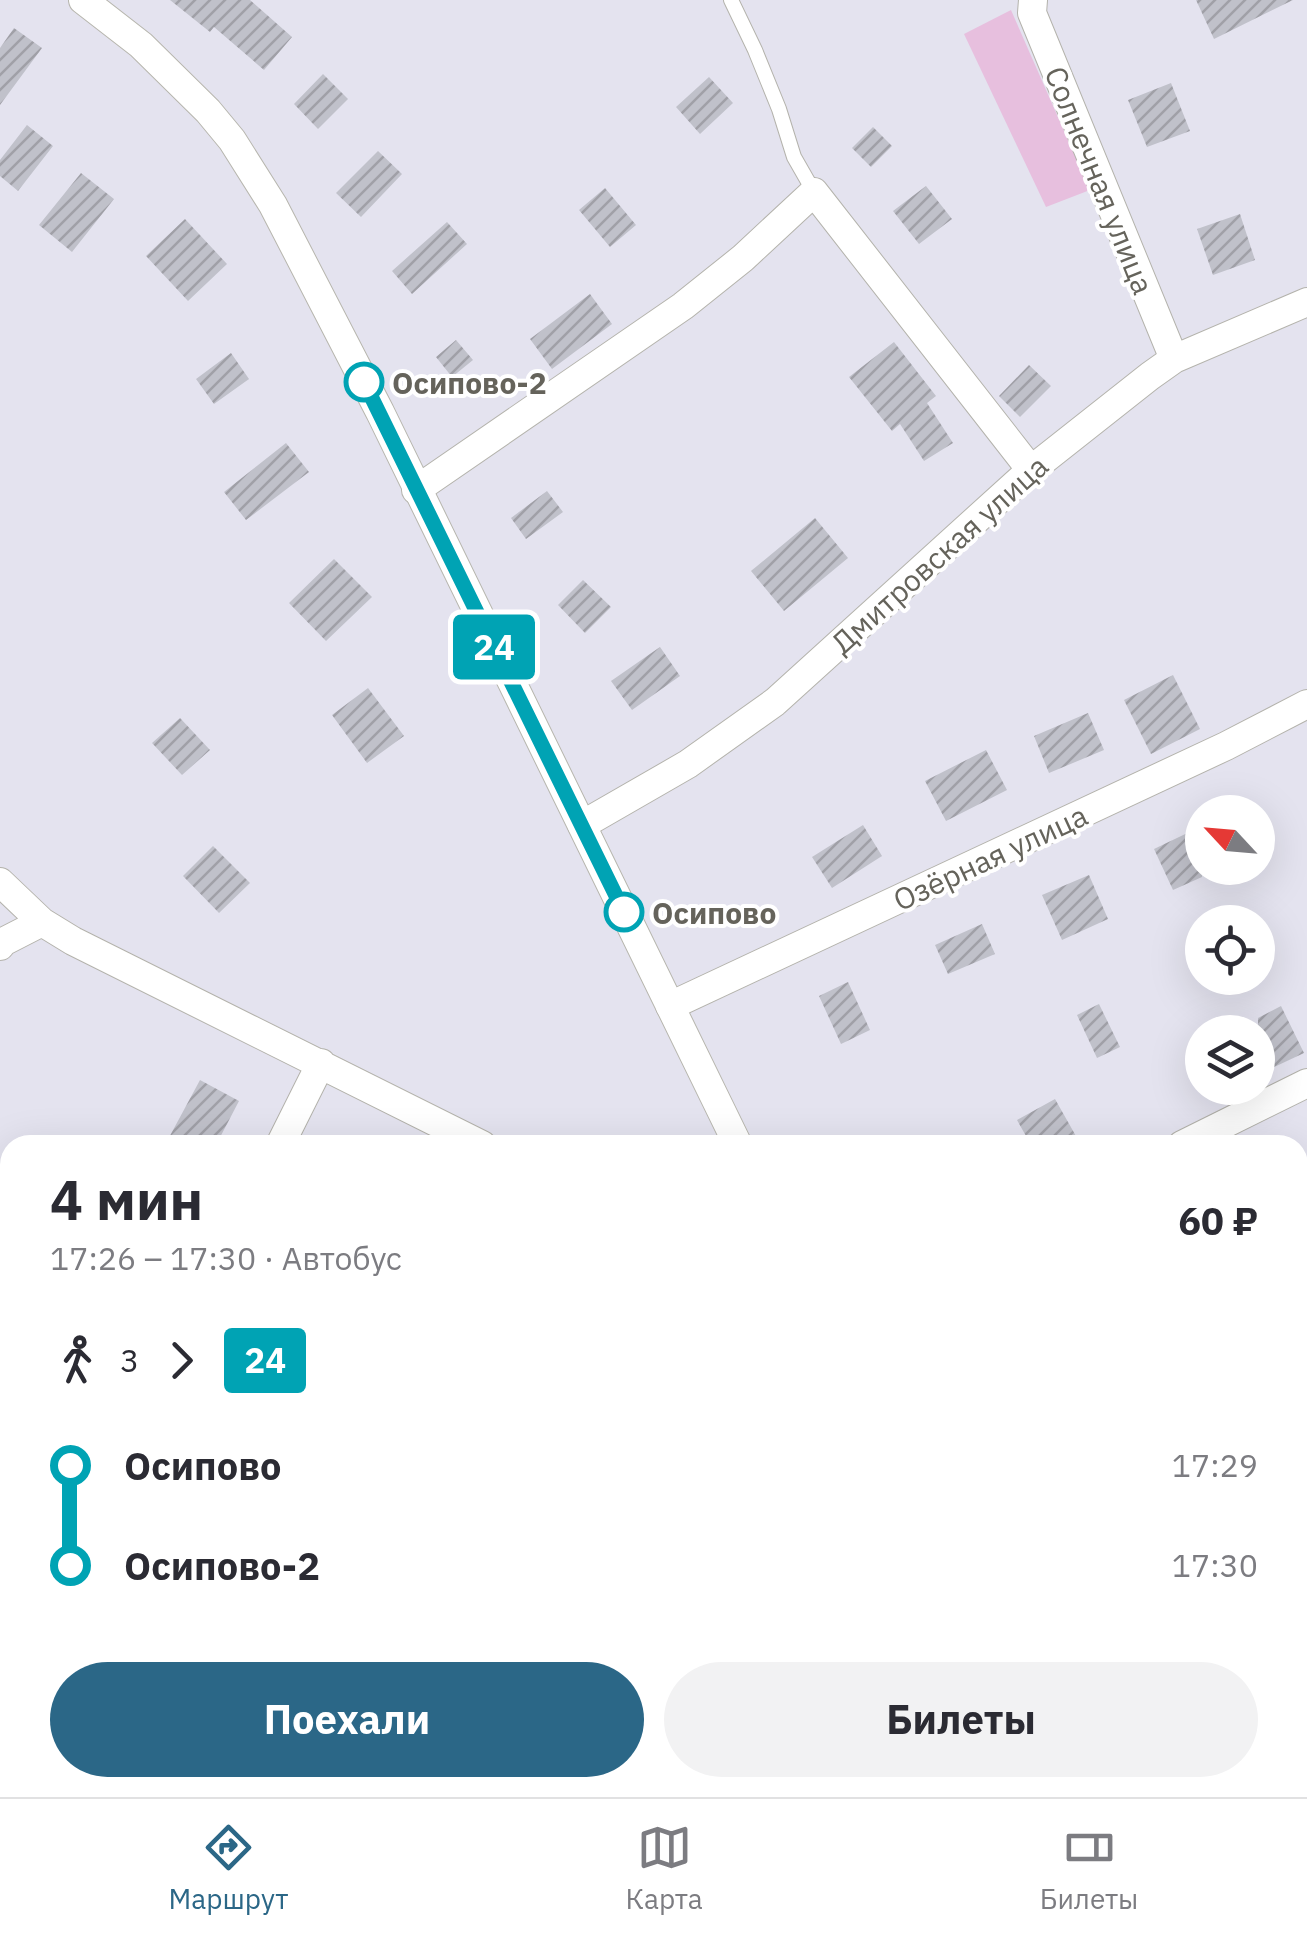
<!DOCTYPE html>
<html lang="ru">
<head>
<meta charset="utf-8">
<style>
	body { margin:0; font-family:"IBM Plex Sans",sans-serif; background:#f2f2f3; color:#2b2b33; height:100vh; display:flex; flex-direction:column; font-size:38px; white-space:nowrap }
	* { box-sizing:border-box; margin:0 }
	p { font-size:32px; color:#7c7c81 }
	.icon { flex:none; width:55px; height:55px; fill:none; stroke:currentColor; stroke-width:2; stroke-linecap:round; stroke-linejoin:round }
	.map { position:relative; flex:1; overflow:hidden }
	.panel { position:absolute; left:0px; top:1135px; width:1308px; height:662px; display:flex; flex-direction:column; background:#fff; border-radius:30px 30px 0 0; box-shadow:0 10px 40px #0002 }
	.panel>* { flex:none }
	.badge { padding:0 20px; border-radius:8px; font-size:35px; line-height:65px }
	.needle { width:65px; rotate:296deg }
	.fabs { position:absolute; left:1185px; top:795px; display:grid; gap:20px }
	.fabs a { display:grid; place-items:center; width:90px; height:90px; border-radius:50%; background:#fff; box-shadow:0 10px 40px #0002; font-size:50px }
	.map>.badge { position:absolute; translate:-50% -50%; box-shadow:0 0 0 5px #fff }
	.legs { display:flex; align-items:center; gap:15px; height:110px; padding:0 50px; font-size:32px }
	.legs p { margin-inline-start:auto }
	.summary { display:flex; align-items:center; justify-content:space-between; height:170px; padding:0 50px }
	h1 { font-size:55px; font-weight:700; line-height:75px }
	.cta { display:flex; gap:20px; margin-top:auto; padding:20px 50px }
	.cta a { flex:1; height:115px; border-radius:60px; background:#2b6787; color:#fff; font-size:40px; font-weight:700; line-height:115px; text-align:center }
	.cta a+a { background:#f2f2f3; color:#2b2b33 }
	ul { padding:0 50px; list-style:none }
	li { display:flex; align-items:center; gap:35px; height:100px; font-size:38px }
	li i { display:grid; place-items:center; width:15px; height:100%; margin:0 12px; background:currentColor }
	li i::after { content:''; width:25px; height:25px; margin:-12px; border:8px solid; border-radius:50%; background:#fff }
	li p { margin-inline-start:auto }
	li:first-child i { background:linear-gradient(#0000 50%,currentColor 0) }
	li:last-child i { background:linear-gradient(currentColor 50%,#0000 0) }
	.tab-bar { display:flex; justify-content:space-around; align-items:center; height:140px; border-top:2px solid #e1e1e2; background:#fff; font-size:28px; color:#7c7c81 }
	.tab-bar a { display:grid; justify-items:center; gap:5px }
	.tab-bar .selected { color:#2b6787 }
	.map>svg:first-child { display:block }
	.garden { fill:#e7bfde }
	.building { fill:url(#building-hatch) }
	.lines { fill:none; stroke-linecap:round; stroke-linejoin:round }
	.service-casing { stroke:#b4b3ac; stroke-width:16 }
	.minor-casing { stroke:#b4b3ac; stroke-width:30 }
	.secondary-casing { stroke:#b7b6ae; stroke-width:30 }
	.service { stroke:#fff; stroke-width:14 }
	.minor { stroke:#fff; stroke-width:28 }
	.secondary { stroke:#fff; stroke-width:28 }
	.line-1-casing { stroke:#fff; stroke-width:22 }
	.line-1 { stroke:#00a3b4; stroke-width:15 }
	.stop-1-dot { fill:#fff; stroke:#00a3b4; stroke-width:5 }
	.labels { text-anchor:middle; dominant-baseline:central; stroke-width:8; stroke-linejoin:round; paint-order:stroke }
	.street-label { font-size:30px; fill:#65635b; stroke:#fff }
	.stop-label { font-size:30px; font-weight:bold; fill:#65635b; stroke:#fff; text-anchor:start }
</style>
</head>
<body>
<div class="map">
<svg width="1307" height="1797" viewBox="0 0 1307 1797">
	<defs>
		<pattern id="building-hatch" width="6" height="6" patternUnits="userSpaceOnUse" patternTransform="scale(2.5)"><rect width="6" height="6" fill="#c0c1ca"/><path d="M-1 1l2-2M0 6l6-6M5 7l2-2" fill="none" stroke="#a0a0a7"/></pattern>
	</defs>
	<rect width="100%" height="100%" fill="#e4e3ef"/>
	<!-- garden -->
	<path class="garden" d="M1011,10L1090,190L1046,207L964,34Z"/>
	<!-- building -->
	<path class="building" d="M170,0H250L292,37L264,70L214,27L210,32Z
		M1196,0H1293L1214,39Z
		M14,28L42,48L0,105V48Z
		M323,74L348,99L318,129L294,104Z
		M709,77L733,103L700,134L676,107Z
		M1171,83L1190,131L1147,147L1128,100Z
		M27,125L53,146L18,191L0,176V160Z
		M873,127L892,146L871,167L852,148Z
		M378,151L402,174L361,217L336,193Z
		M81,173L114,199L72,252L39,225Z
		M926,186L952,219L919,244L893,211Z
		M605,188L636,225L610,247L579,210Z
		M1240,214L1255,260L1213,275L1197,229Z
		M185,219L227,264L188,301L146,256Z
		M447,222L467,244L412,294L392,271Z
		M590,294L612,324L552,369L530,339Z
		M456,340L473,360L452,377L436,357Z
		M894,342L936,396L927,403L953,443L924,461L900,424L892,431L849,377Z
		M231,353L249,379L214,404L196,379Z
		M1029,365L1051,386L1020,417L999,396Z
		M286,443L309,472L246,520L224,492Z
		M547,491L563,512L526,539L511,518Z
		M815,518L848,558L784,611L751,571Z
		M334,559L372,597L326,641L289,603Z
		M583,580L611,607L585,633L558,605Z
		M660,647L680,676L632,710L611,681Z
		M1173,675L1200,729L1151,754L1124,700Z
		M368,688L404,736L367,763L332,715Z
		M1088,713L1104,750L1049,773L1034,736Z
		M180,718L210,750L182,775L152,743Z
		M986,750L1007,790L946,821L925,781Z
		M863,825L882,856L832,888L812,857Z
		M1202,826V877L1173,890L1154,849Z
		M213,846L250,883L219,913L183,876Z
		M1089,875L1108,919L1062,940L1042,895Z
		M982,924L995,954L948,974L935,945Z
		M848,982L870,1030L841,1044L819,996Z
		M1099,1004L1120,1047L1097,1058L1077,1015Z
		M1281,1006L1304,1053L1266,1071L1258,1054V1018Z
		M200,1080L239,1101L216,1145H165Z
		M1055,1099L1081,1145H1031L1017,1120Z"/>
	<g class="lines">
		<defs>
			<path id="service" d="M731,0L755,50L779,109L794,157L814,192"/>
			<path id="minor" d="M1033,0L1032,13L1174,359
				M416,490L683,306L743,258L814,192L1031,470
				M582,825L688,764L775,702L1031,470L1150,376L1174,359L1307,302
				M0,882L42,922L73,941L482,1145
				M0,946L3,942L42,922
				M670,1006L1226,746L1307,704
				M280,1145L321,1063
				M1182,1145L1307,1083
				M1298,1482L1307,1477
				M0,1706L10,1686
				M231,1788L250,1797
				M878,1788L883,1797
				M339,1797L344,1788
				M796,1797L804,1788"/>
			<path id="secondary" d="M83,0L141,45L208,111L232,140L273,205L380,412L738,1145
				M1049,1788L1054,1797"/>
		</defs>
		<!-- service casing -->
		<use href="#service" class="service-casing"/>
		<!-- minor casing -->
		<use href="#minor" class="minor-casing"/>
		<!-- secondary casing -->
		<use href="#secondary" class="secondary-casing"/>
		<!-- service -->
		<use href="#service" class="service"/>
		<!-- minor -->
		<use href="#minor" class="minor"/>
		<!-- secondary -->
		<use href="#secondary" class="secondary"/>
	</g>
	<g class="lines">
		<defs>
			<path id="line-1" d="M364,382L624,912"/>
		</defs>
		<!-- line-1 casing -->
		<use href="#line-1" class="line-1-casing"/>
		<!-- line-1 -->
		<use href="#line-1" class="line-1"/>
	</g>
	<!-- markers -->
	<g class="stop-1-dot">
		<circle cx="364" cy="382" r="18"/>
		<circle cx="624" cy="912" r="18"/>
	</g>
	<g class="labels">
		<!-- street labels -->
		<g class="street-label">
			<text transform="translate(1100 180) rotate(68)">Солнечная улица</text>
			<text transform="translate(939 554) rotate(-42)">Дмитровская улица</text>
			<text transform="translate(990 857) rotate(-25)">Озёрная улица</text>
		</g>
		<!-- stop labels -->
		<g class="stop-label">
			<text x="392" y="382">Осипово-2</text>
			<text x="652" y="912">Осипово</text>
		</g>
	</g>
</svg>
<div class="fabs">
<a><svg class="needle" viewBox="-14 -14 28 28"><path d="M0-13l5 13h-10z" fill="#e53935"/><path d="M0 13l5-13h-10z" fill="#7c7c81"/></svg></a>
<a><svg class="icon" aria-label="locate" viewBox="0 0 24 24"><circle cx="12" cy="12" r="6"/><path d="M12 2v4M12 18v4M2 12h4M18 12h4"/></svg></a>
<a><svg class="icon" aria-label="layers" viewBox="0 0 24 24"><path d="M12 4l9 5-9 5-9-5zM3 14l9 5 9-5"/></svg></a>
</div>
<b class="badge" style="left:494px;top:647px;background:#00a3b4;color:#fff">24</b>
<section class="panel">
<div class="summary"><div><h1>4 мин</h1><p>17:26 – 17:30 · Автобус</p></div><b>60 ₽</b></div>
<div class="legs"><svg class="icon" aria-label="walk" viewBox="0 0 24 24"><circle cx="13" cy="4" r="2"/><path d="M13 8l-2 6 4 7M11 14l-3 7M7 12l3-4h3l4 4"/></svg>3<svg class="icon" aria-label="forward" viewBox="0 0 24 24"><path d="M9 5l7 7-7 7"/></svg><b class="badge" style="background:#00a3b4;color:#fff">24</b></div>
<ul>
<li><i style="color:#00a3b4"></i><b>Осипово</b><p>17:29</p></li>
<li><i style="color:#00a3b4"></i><b>Осипово-2</b><p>17:30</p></li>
</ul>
<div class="cta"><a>Поехали</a><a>Билеты</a></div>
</section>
</div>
<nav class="tab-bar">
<a class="selected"><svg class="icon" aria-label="directions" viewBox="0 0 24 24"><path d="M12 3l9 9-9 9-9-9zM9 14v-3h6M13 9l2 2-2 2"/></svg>Маршрут</a>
<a><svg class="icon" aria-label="map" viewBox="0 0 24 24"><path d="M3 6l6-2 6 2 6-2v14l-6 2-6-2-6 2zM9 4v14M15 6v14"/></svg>Карта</a>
<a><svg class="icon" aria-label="tickets" viewBox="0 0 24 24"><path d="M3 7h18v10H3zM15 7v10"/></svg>Билеты</a>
</nav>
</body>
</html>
